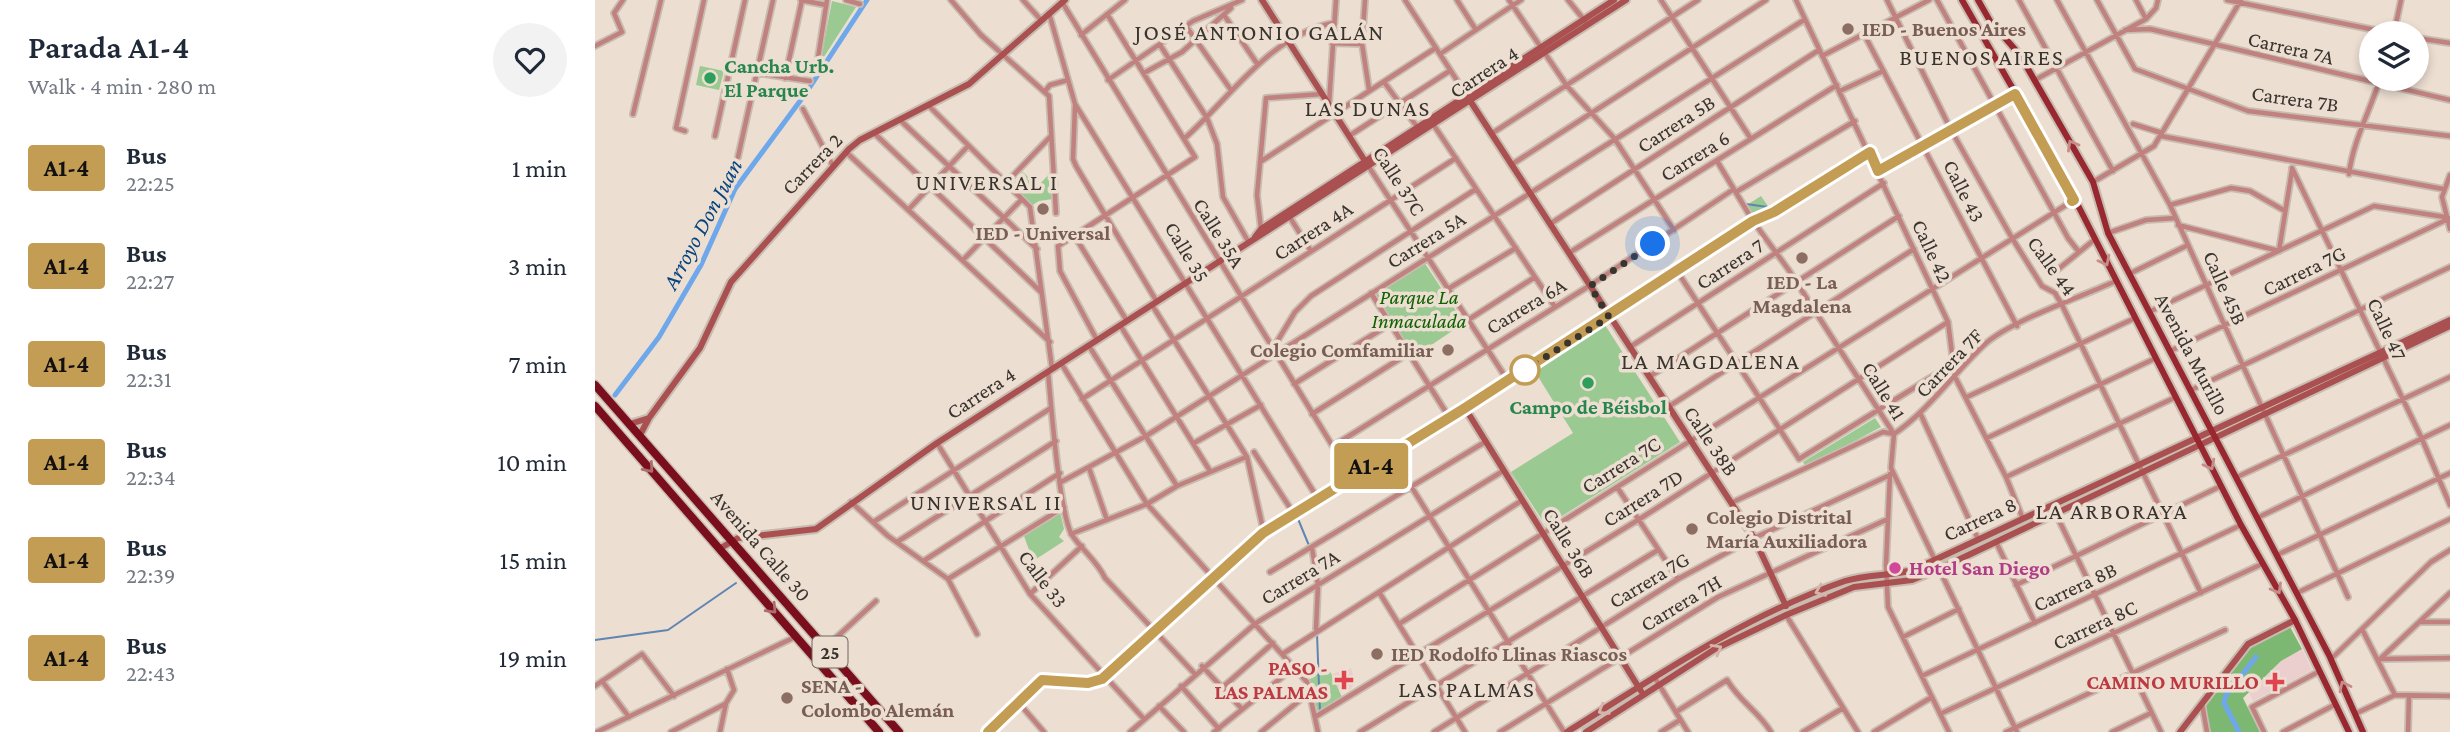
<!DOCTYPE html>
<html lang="en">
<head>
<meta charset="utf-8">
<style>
	body { margin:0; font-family:"Crimson Pro",serif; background:#f2f2f3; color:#1f2937; height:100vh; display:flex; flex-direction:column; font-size:26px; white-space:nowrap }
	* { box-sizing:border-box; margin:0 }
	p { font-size:23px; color:#747a83 }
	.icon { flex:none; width:38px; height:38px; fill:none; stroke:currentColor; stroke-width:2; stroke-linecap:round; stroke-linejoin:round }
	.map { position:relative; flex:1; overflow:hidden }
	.side { display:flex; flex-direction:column; background:#fff; width:595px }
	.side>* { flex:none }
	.badge { padding:0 14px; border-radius:5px; font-size:24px; line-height:46px }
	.controls { position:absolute; left:1764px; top:21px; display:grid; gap:14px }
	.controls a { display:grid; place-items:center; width:70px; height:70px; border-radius:50%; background:#fff; box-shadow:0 4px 10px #0003; font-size:35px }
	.you { position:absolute; width:35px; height:35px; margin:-18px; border:5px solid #fff; border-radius:50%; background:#1a73e8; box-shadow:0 0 0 10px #1a73e833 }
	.map>.badge { position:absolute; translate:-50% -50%; box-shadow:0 0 0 4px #fff }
	.round { display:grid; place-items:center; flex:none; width:74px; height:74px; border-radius:37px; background:#f2f2f3 }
	.summary { display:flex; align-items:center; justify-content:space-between; height:119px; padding:0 28px }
	h1 { font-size:33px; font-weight:600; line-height:52px }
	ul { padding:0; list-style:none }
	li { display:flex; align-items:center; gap:21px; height:98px; padding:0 28px }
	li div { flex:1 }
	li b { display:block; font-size:26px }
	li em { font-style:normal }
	li .badge { min-width:77px; font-weight:700; text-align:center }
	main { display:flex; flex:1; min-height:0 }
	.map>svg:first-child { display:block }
	.medical { fill:#eacfce }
	.green { fill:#9aca92 }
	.forest { fill:#7db873 }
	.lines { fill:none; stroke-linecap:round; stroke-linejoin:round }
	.stream { stroke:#5f85b2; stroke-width:2 }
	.canal { stroke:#6fa8ea; stroke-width:5 }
	.street-casing { stroke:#c8bcb1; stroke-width:8 }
	.secondary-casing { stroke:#c8bcb1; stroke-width:10 }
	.primary-casing { stroke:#c8bcb1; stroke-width:10 }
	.highway-casing { stroke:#c8bcb1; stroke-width:11 }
	.street { stroke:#c0817f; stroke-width:4.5 }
	.secondary { stroke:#aa5050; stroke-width:6 }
	.primary { stroke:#98272f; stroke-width:6 }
	.highway { stroke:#7a0e1c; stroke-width:8 }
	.oneway { stroke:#c68c88 }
	.oneway2 { stroke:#ad6c6d }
	.oneway3 { stroke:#d8b3aa }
	.line-casing { stroke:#fff; stroke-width:16 }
	.line { stroke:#c49d54; stroke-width:10 }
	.walk { stroke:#3a342f; stroke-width:7; stroke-dasharray:0 12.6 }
	.education-dot { fill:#8d6e63; stroke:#ecded1; stroke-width:2.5 }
	.leisure-dot { fill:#2e9e5b; stroke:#ecded1; stroke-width:2.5 }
	.stop-dot { fill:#fff; stroke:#c49d54; stroke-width:3.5 }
	.hotel-dot { fill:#d1479c; stroke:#ecded1; stroke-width:2.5 }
	.health-dot { fill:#e0444e; stroke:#ecded1; stroke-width:2.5 }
	.labels { text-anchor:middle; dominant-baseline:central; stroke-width:7; stroke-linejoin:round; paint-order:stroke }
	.shield { fill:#ecded1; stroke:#6f6760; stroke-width:2 }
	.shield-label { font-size:19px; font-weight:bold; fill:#3a342f }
	.education-label { font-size:21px; font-weight:bold; fill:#785e54; stroke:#ecded1; text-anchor:start }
	.street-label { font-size:21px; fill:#3a342f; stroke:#ecded1 }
	.leisure-label { font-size:21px; font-weight:bold; fill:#27864d; stroke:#ecded1; text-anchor:start }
	.park-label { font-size:21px; font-style:italic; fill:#0f6200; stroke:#ecded1 }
	.hotel-label { font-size:21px; font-weight:bold; fill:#b23c85; stroke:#ecded1; text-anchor:start }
	.health-label { font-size:21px; font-weight:bold; fill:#be3a42; stroke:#ecded1; text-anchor:end }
	.neighbourhood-label { font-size:23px; letter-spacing:2px; fill:#3a342f; stroke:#ecded1 }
	.water-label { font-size:23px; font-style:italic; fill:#05447f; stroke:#ecded1 }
</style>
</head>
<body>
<main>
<section class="side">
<div class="summary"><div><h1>Parada A1-4</h1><p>Walk · 4 min · 280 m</p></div><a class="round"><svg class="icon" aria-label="heart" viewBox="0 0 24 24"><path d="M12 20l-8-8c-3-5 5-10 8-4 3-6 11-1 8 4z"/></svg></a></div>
<ul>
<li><span class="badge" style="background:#c49d54;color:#111">A1-4</span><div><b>Bus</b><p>22:25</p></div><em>1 min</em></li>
<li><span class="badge" style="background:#c49d54;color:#111">A1-4</span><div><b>Bus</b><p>22:27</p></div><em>3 min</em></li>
<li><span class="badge" style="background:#c49d54;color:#111">A1-4</span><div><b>Bus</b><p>22:31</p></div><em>7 min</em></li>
<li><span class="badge" style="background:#c49d54;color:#111">A1-4</span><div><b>Bus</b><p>22:34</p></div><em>10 min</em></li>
<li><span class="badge" style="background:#c49d54;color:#111">A1-4</span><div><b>Bus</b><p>22:39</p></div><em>15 min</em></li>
<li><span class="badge" style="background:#c49d54;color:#111">A1-4</span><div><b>Bus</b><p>22:43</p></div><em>19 min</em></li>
</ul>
</section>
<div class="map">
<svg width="1855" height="732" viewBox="0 0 1855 732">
	<rect width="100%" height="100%" fill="#ecded1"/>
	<!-- medical -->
	<path class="medical" d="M1707,649L1717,670L1658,701L1654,693L1686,661Z
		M756,668L760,682L756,689L744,692L737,674Z"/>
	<!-- green -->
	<path class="green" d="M237,1L261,7L225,63Z
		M105,66L129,71L124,90L101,85Z
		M428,172L443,186L456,172L458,199L444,201L436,206L416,186Z
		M1166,196L1175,209L1161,219L1152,205Z
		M829,262L869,323L820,356L779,294Z
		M1010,325L1085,442L951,526L916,472L978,433L939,370Z
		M1280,418L1286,427L1211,467L1208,462Z
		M465,512L469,529L464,537L469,541L438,561L429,536Z
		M733,667L747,697L723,712L713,680Z"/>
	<!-- forest -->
	<path class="forest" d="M1694,625L1707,649L1686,661L1648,698L1665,732H1615L1609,705L1654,648Z"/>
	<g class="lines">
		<!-- stream -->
		<path class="stream" d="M1151,204L1180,208
			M701,514L715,548
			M144,531L146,530
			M722,634L725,712
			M0,640L73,630L141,583"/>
		<!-- canal -->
		<path class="canal" d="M20,395L64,337L106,265L140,189L211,93L272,0
			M1644,732L1629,703L1631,695L1661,657"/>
		<defs>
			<path id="street" d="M206,0L231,5
				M251,0L265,4
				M356,0L386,35L454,96L461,213
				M428,0L446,20
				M770,0L767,44L774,89
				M810,0L872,96
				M862,0L881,30
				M914,0L972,86L1019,138L1079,230
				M973,0L990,21
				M1066,0L1156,139
				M1201,0L1353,322L1360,377L1411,477L1428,519
				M1292,0L1356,130L1417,238L1447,286L1460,293L1467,305L1606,593
				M1342,0L1473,238L1484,252
				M1424,0L1518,171
				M1462,0L1575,205L1753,597
				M1502,0L1540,69L1653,111L1855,136
				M1541,0L1551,19
				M1632,0L1795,33
				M467,2L757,478
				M454,13L480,104L723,499
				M629,15L663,65
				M591,26L636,90
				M1530,30L1555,29L1855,100
				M1799,33L1806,0
				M1269,34L1422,326
				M486,35L530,0
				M1822,38L1855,43
				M737,43L767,44
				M565,45L612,118L622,144L628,197L653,241
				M0,46L27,32L19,13L28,0
				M845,54L926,0
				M1227,56L1334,0
				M135,69L215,81
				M221,71L232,0
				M549,73L587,52L636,8
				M190,78L207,0
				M513,80L598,21L647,0
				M1440,80L1551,19L1561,8L1563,0
				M789,82L823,128
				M451,90L455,85L473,80
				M1245,91L1286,72
				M734,104L741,0
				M480,105L478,159L481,166L562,302
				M334,106L435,207L457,368
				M208,109L238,166
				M38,114L66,0
				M305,120L442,249
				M838,124L960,307
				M1538,124L1567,133
				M90,131L81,128L109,0
				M279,133L446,292
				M896,134L1103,0
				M120,136L150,0
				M754,136L853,72
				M1566,136L1848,189
				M590,138C635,98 675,35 738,23
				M251,152L455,342
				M143,157L178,0
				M1122,161L1158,221L1193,269L1299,434L1296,468L1422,732
				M665,162L839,49
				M772,164L913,381
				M916,165L1171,0
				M1697,168L1827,439L1855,505
				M1283,171L1420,94
				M1754,174C1758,141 1775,111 1785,79
				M1855,175L1847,197L1855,229
				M1498,182L1559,146L1646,0
				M411,183L456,136
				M1141,192L1260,121
				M1575,205L1636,188L1655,191L1690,211
				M314,209L373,146
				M694,216L716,251
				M955,224L1224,50
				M1583,225L1684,251L1697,170
				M666,229L662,195L671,98L727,94
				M1513,233L1551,220L1581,218
				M479,235L532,321
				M974,253L1242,85
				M368,260L427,199
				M1082,271L1204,459L1356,365
				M1461,271L1499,240
				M1534,274L1593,245
				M853,289L921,248
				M776,293L854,417
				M557,305L652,457L669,533
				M1554,312L1779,206L1850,217
				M1015,316L1158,221L1179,212L1275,152
				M873,320L940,277
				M525,325L615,471
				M502,340L465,271L463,246L600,157L512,14
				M494,346L582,486
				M1035,347L1289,183
				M677,350L700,312L716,296L881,189
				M1575,351L1855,218
				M466,363L552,504L712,682L723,732
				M453,372C456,403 464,513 477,535C487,550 502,561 510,578L599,673
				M1054,377L1304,216
				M699,384L795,324
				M1596,390L1855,267
				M1372,397L1540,318
				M487,399L861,158
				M1073,407L1319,249
				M717,414L814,353
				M1326,415L1383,539
				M1392,438L1561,358
				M342,443L435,594L549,719
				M599,443L666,405
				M738,446L994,286L1139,189
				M659,452L699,514
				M796,454L969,732
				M494,468L512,520
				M1295,474L1291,565L1293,607L1354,732
				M1411,477L1581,397
				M1642,477L1855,377
				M466,482L551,436L1209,20
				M1022,487L1083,579
				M256,502L293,536L353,579L382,634
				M1136,503L1288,432L1299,434C1335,409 1358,374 1390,344C1417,320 1486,297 1521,281
				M1461,514L1566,732
				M1662,518L1855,425
				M280,521L456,408
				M476,534L552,504L582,486L651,457
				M302,542L461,441
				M1401,542L1440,623
				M717,548L723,585L721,629
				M1682,555L1855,473
				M330,560L465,473
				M675,572L890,442
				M353,579L469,507
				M1421,585L1626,486
				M784,592L870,732
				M1702,593L1855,519
				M435,594L487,546
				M1191,615L1263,732
				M1825,622H1855
				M804,624L1479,200
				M1767,629L1800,695
				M1308,637L1364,609
				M231,647L281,601
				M689,653L926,501
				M1736,659L1836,562L1855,550
				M1786,659L1855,658
				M1783,661L1855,593
				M607,666L647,709
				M1327,676L1646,525
				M1060,678L1093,732
				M7,681L34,717
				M0,686L47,654L79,696
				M586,686L624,729
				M628,687L678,643
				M423,702L449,732
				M1607,704L1612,732
				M564,706L589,732
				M1081,712L1132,680C1146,703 1163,711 1176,732
				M1762,713L1800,695L1855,696
				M1345,714L1667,564
				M720,717L1043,520L1353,322
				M2,732L200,637
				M76,732L130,704
				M125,732L131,703L139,690L132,669
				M535,732L661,623L908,471
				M619,732L701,666
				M666,732L715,692
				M765,732L1063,550
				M839,732L1083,579L1159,538L1295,475
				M905,732L1123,597L1293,519
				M1066,732L1085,720
				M1208,732L1248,708
				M1279,732L1337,697
				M1411,732L1630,630
				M1517,732L1556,713
				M1669,732L1657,707L1725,671
				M1688,732L1741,704
				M1813,732L1814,696"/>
			<path id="secondary" d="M667,0L770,161
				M872,96L1159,538L1191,606
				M660,237L666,229L1019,0
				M870,408L1046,691
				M35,424L54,418
				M45,435L54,418L105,348L136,282L254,149L265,140L374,84L470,0
				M124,549L143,538L221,529L342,443L1031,0
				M393,732L447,680L493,683L507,679L669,533L1014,317
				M972,732C1062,676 1149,616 1250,581C1272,574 1296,576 1318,570L1855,320
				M991,732L1120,649L1191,615L1259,587L1317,580L1344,569L1855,326
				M1585,732L1653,644L1700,620"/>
			<path id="primary" d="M1367,0L1468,176L1646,525L1700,620L1754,732
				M1383,0L1395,21L1425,55L1498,182L1513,233L1734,655L1768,732"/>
			<path id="highway" d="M0,385L304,732
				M0,406L284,732"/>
		</defs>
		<!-- street casing -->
		<use href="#street" class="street-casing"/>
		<!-- secondary casing -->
		<use href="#secondary" class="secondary-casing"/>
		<!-- primary casing -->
		<use href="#primary" class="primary-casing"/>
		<!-- highway casing -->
		<use href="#highway" class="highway-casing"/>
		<!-- street -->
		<use href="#street" class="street"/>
		<!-- secondary -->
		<use href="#secondary" class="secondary"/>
		<!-- primary -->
		<use href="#primary" class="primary"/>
		<!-- highway -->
		<use href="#highway" class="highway"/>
	</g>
	<!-- one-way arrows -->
	<defs><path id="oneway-chevron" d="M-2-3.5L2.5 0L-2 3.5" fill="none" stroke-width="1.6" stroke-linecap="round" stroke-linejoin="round" transform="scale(1.75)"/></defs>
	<g class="oneway">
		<use href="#oneway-chevron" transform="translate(1477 145) rotate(-120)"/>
		<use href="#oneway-chevron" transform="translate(1510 261) rotate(63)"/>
		<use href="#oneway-chevron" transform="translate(1615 465) rotate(63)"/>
		<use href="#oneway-chevron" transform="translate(1682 589) rotate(60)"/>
		<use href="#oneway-chevron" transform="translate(1749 686) rotate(-116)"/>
	</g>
	<g class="oneway2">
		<use href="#oneway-chevron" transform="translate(54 468) rotate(49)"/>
		<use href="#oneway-chevron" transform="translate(177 609) rotate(47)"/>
	</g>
	<g class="oneway3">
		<use href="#oneway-chevron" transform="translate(1225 591) rotate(158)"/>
		<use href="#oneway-chevron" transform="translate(1122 649) rotate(-30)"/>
		<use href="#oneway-chevron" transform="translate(1008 710) rotate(148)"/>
	</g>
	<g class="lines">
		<defs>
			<path id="line" d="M393,732L447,680L493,683L507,679L668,533L870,408L1158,221L1179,212L1275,152L1283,171L1420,94L1479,200L1477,201"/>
		</defs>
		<!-- line casing -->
		<use href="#line" class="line-casing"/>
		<!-- line -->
		<use href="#line" class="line"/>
		<!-- walk -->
		<path class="walk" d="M930,370L1014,317L995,286L1058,244"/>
	</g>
	<!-- markers -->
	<g class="education-dot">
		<circle cx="1253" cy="29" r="7"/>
		<circle cx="448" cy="209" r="7"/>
		<circle cx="1207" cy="258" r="7"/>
		<circle cx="853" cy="350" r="7"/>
		<circle cx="1097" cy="529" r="7"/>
		<circle cx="782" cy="654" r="7"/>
		<circle cx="192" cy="698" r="7"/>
	</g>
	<g class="leisure-dot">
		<circle cx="115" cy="78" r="7"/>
		<circle cx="993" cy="383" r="7"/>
	</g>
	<circle class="stop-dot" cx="930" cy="370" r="14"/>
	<circle class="hotel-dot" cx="1300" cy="568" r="7"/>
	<g class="health-dot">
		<path d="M745.5 669.5h7v7h7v7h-7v7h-7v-7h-7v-7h7z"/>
		<path d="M1676.5 671.5h7v7h7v7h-7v7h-7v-7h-7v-7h7z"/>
	</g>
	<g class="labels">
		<!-- shield labels -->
		<rect class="shield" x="217.5" y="636.5" width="35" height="31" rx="5"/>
		<g class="shield-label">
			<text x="235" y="652">25</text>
		</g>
		<!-- education labels -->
		<g class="education-label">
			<text x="1267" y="29">IED - Buenos Aires</text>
			<text x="448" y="233" text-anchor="middle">IED - Universal</text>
			<text x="1207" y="282" text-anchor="middle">IED - La<tspan x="1207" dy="24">Magdalena</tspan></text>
			<text x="839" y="350" text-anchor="end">Colegio Comfamiliar</text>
			<text x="1111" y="517">Colegio Distrital<tspan x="1111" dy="24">María Auxiliadora</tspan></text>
			<text x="796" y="654">IED Rodolfo Llinas Riascos</text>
			<text x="206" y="686">SENA -<tspan x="206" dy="24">Colombo Alemán</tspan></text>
		</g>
		<!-- street labels -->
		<g class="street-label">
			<text transform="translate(1696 48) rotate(13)">Carrera 7A</text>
			<text transform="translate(889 72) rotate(-33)">Carrera 4</text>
			<text transform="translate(1700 99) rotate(8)">Carrera 7B</text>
			<text transform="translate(1081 124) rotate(-33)">Carrera 5B</text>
			<text transform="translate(1100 156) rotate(-32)">Carrera 6</text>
			<text transform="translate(217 164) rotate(-46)">Carrera 2</text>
			<text transform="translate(804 181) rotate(57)">Calle 37C</text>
			<text transform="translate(1369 191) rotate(63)">Calle 43</text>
			<text transform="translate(718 231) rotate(-33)">Carrera 4A</text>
			<text transform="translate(624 233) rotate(58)">Calle 35A</text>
			<text transform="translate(831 240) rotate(-32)">Carrera 5A</text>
			<text transform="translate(1337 251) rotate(65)">Calle 42</text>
			<text transform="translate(592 252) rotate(59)">Calle 35</text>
			<text transform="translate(1135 264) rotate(-33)">Carrera 7</text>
			<text transform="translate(1457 266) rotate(54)">Calle 44</text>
			<text transform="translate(1709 271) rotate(-26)">Carrera 7G</text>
			<text transform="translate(1630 288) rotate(66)">Calle 45B</text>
			<text transform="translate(931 306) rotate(-31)">Carrera 6A</text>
			<text transform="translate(1792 329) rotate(65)">Calle 47</text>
			<text transform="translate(1597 354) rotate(62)">Avenida Murillo</text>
			<text transform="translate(1354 363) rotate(-46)">Carrera 7F</text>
			<text transform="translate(1289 391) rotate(58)">Calle 41</text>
			<text transform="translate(386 393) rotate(-33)">Carrera 4</text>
			<text transform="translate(1116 441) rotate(56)">Calle 38B</text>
			<text transform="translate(1026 465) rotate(-32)">Carrera 7C</text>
			<text transform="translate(1048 498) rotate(-32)">Carrera 7D</text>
			<text transform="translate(1385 519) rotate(-25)">Carrera 8</text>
			<text transform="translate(974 543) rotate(58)">Calle 36B</text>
			<text transform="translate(166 546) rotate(49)">Avenida Calle 30</text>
			<text transform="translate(705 577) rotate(-31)">Carrera 7A</text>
			<text transform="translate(448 579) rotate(53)">Calle 33</text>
			<text transform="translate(1054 580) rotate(-31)">Carrera 7G</text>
			<text transform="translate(1480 587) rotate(-25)">Carrera 8B</text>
			<text transform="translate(1086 603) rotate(-31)">Carrera 7H</text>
			<text transform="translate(1500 625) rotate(-25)">Carrera 8C</text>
		</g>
		<!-- leisure labels -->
		<g class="leisure-label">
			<text x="129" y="66">Cancha Urb.<tspan x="129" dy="24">El Parque</tspan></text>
			<text x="993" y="407" text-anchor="middle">Campo de Béisbol</text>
		</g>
		<!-- park labels -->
		<g class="park-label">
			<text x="824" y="297">Parque La<tspan x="824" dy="24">Inmaculada</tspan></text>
		</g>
		<!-- hotel labels -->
		<g class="hotel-label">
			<text x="1314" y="568">Hotel San Diego</text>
		</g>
		<!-- health labels -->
		<g class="health-label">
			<text x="733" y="668">PASO -<tspan x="733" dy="24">LAS PALMAS</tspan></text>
			<text x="1664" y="682">CAMINO MURILLO</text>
		</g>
		<!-- neighbourhood labels -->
		<g class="neighbourhood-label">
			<text x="665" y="32">JOSÉ ANTONIO GALÁN</text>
			<text x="1387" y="57">BUENOS AIRES</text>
			<text x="773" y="108">LAS DUNAS</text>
			<text x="392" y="182">UNIVERSAL I</text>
			<text x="1116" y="361">LA MAGDALENA</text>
			<text x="391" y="502">UNIVERSAL II</text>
			<text x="1517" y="511">LA ARBORAYA</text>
			<text x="872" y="689">LAS PALMAS</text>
		</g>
		<!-- water labels -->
		<g class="water-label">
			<text transform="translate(107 224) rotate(-62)">Arroyo Don Juan</text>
		</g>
	</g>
</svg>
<div class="controls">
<a><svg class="icon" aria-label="layers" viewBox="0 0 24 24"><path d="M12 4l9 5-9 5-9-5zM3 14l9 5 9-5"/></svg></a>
</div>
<div class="you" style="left:1058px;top:244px"></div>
<b class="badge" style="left:776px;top:466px;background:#c49d54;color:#111">A1-4</b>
</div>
</main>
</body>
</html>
